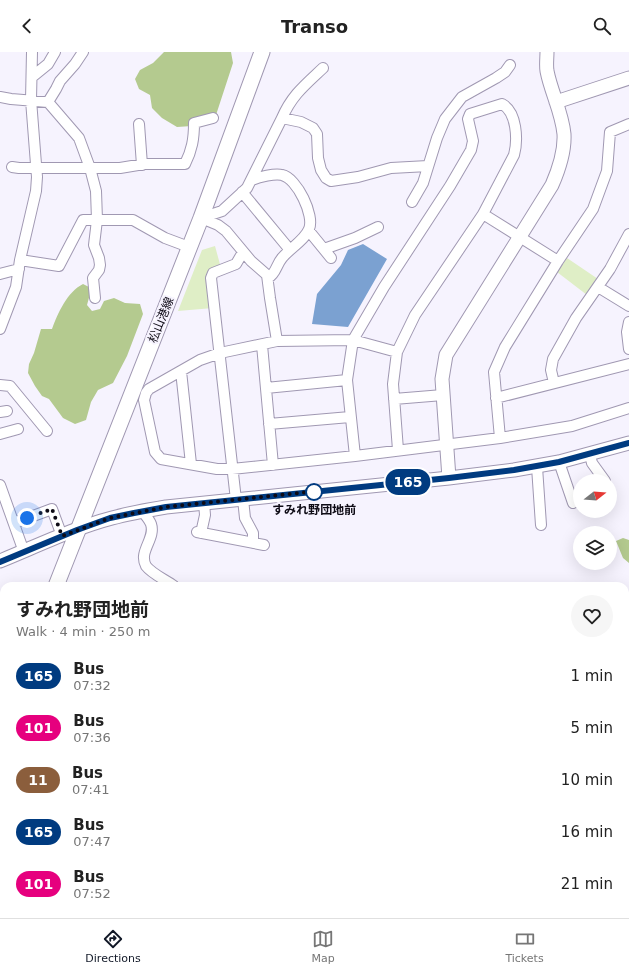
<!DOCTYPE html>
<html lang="en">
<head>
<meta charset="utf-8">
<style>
	body { margin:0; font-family:"DejaVu Sans","Noto Sans JP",sans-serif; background:#f6f6f6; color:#222; height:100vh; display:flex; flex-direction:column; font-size:15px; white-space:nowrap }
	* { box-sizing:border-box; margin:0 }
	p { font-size:13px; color:#767676 }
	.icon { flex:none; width:22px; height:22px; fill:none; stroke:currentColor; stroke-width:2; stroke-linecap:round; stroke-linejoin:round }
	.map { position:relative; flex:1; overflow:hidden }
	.sheet { position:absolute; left:0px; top:530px; width:629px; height:336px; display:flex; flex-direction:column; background:#fff; border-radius:12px 12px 0 0; box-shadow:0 4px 16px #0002 }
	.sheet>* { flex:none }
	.badge { padding:0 8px; border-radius:13px; font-size:14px; line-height:26px }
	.needle { width:26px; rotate:73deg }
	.buttons { position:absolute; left:573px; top:422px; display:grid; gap:8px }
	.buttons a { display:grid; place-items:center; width:44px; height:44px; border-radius:50%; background:#fff; box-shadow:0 4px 16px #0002; font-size:20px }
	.you { position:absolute; width:20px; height:20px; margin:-10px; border:3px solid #fff; border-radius:50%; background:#1a73e8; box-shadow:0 0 0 6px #1a73e833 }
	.map>.badge { position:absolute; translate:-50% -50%; box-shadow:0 0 0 2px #fff }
	.round { display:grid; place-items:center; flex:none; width:42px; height:42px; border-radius:21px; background:#f6f6f6 }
	.head { display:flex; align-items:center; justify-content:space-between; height:68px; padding:0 16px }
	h1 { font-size:19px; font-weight:700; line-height:30px }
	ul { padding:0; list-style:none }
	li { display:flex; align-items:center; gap:12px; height:52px; padding:0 16px }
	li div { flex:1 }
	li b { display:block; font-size:15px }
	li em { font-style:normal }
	li .badge { min-width:44px; font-weight:700; text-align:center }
	header { display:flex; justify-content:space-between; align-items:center; height:52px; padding:0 16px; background:#fff; font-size:18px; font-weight:700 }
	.tabs { display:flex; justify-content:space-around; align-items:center; height:56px; border-top:1px solid #e0e0e0; background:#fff; font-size:11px; color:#767676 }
	.tabs a { display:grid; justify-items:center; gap:2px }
	.tabs .current { color:#111827 }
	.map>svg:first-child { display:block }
	.green { fill:#dfeec6 }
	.forest { fill:#b4ca8f }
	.water { fill:#7ba1d1 }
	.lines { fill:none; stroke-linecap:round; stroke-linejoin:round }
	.street-casing { stroke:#a098b2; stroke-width:12 }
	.secondary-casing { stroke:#a098b2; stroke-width:15 }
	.primary-casing { stroke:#a098b2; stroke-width:17 }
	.street { stroke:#fff; stroke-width:10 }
	.secondary { stroke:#fff; stroke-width:13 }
	.primary { stroke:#fff; stroke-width:15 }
	.line-casing { stroke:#fff; stroke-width:9 }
	.line { stroke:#003b80; stroke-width:6 }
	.walk { stroke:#0e0b15; stroke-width:4; stroke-dasharray:0 7.2 }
	.stop-dot { fill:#fff; stroke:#003b80; stroke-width:2 }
	.labels { text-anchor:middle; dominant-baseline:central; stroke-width:4; stroke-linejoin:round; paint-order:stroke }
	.street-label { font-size:12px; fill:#0e0b15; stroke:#f6f3fe }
	.stop-label { font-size:12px; font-weight:bold; fill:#0e0b15; stroke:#f6f3fe }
</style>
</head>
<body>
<header><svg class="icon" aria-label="back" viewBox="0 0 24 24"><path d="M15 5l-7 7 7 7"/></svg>Transo<svg class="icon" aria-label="search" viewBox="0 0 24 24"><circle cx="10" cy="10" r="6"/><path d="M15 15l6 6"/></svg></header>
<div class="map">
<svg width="629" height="866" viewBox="0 0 629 866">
	<rect width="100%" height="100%" fill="#f6f3fe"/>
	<!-- green -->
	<path class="green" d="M215,194L221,216L209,220L213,256L178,259L202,198Z
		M567,206L598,227L587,243L557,220Z"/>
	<!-- forest -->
	<path class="forest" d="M164,0H231L233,11L216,63L192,74L177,75L162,66L152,56L150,43L139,37L135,27L140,18L153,11Z
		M83,232L89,235L90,242L87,253L92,259L100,257L104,249L114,246L125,251L140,252L143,262L127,304L113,331L98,338L91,350L86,368L75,372L63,366L49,347L42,344L35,334L28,321L29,312L34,301L41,277H52C58,261 67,240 83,232Z
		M623,486L629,488V511L623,506L616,489Z"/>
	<!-- water -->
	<path class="water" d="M363,192L387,207L348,275L312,272L317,242L341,213L348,198Z"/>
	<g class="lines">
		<defs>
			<path id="street" d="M32,25L48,12L55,0
				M0,45L11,47L48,50L56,37L60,29L75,12L83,0
				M48,50L79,86L90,116L96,139L97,168L94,193L99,206L100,213L99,218L93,226L95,246
				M282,66C292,43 305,33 323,16
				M139,72L142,113
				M12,115L19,116H120L144,112H185C192,98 194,87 194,71L213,66
				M252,128C259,125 275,121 282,123C297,126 315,164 309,177C305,188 289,197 282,206C276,213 276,222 268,226
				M242,140L290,198
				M412,150L423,131L437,86L445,67L462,45L496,26L505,20L510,13
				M483,162L558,209
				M309,179L331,206
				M324,197L355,186L378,175
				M20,208L59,214L83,168H133L165,186L189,195
				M0,222L19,217
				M598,235L629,254
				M629,270L627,280L629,297
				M0,277L16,235L20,208L36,139L37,125L31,48L32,0
				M277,289L270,246L267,223L251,209L226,179L218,173L201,166L222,159L247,136L282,66L301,70L313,76L317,82L318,106L321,118L326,126L331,129L358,125L391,116L428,114
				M262,293L273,413
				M397,300L353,288L277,289L220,301L200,308L149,337L146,341L144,348L155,400L161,407L217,417H232L355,404L500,386L572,374L629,356
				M181,319L191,412
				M554,331L551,318L553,307L576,266L610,217L629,182
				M0,333L10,334L47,379
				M266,336L347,328
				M496,346L629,312
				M394,347L443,343
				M0,360L7,359
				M269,372L350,365
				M0,382L18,377
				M500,386L494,320L505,295L558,209L593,157L607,119L610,80L629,72
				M590,403L592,411L605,429
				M355,404L347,328L353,288L384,235L450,134L471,98L473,89L468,67L470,62L502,52C517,60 518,88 514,103L483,162L415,263L397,300L393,332L398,398
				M559,410L573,451
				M537,415L541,473
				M0,433L24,500
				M243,447L245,466L253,481V491
				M236,448L211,226L213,221L236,212L243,200
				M142,459C145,463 149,467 151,472C156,487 138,499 146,514C152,522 166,528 174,534
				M14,471L52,457L62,484
				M197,480L264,493
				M201,481L205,463L204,451
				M0,613H4
				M0,633H4
				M0,729L4,718
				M0,752H4
				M2,836L4,828
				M85,862L91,866
				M130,862L131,866
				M36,866L37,862"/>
			<path id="secondary" d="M556,50L629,26
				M449,426L442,327L446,303L552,133C559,117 565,100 564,82C562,60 551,40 547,19C546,13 547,6 547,0
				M0,509C37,494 74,476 112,466C130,461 148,458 166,455L449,426L514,418L559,410L629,391"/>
			<path id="primary" d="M56,534L201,166L262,0
				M0,668L4,659"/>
		</defs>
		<!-- street casing -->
		<use href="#street" class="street-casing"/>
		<!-- secondary casing -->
		<use href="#secondary" class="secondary-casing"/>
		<!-- primary casing -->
		<use href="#primary" class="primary-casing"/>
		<!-- street -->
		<use href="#street" class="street"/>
		<!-- secondary -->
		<use href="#secondary" class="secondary"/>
		<!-- primary -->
		<use href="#primary" class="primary"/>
	</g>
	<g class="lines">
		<defs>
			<path id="line" d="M0,510L77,478L110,466L134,461L166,455L225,449L449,426L514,418L559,410L629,391"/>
		</defs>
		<!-- line casing -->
		<use href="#line" class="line-casing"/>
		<!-- line -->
		<use href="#line" class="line"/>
		<!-- walk -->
		<path class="walk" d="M27,466L52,457L62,484L110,466L166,455L319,439L314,440"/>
	</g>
	<!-- markers -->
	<circle class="stop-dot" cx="314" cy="440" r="8"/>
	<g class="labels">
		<!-- street labels -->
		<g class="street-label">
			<text transform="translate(161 268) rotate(-68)">松山港線</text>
		</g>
		<!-- stop labels -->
		<g class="stop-label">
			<text x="314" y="458">すみれ野団地前</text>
		</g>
	</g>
</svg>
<div class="buttons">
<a><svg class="needle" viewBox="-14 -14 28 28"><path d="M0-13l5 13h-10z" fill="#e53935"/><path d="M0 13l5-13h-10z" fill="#767676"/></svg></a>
<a><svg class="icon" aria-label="layers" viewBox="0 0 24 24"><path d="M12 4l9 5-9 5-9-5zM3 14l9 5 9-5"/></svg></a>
</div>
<div class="you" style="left:27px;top:466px"></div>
<b class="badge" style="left:408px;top:430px;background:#003b80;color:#fff">165</b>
<section class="sheet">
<div class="head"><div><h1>すみれ野団地前</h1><p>Walk · 4 min · 250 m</p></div><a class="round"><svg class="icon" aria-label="heart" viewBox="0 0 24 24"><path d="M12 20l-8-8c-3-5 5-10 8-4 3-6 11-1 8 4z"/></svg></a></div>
<ul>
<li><span class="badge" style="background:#003b80;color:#fff">165</span><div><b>Bus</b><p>07:32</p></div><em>1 min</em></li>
<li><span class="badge" style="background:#e6007e;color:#fff">101</span><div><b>Bus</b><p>07:36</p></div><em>5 min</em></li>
<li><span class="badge" style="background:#8b5e3c;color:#fff">11</span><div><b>Bus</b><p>07:41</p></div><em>10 min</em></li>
<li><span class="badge" style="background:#003b80;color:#fff">165</span><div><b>Bus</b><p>07:47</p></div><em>16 min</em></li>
<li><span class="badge" style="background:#e6007e;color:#fff">101</span><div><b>Bus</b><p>07:52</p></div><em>21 min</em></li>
</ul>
</section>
</div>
<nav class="tabs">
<a class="current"><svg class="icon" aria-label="directions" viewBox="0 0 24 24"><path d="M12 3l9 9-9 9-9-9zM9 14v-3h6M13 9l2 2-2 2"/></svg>Directions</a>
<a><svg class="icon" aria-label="map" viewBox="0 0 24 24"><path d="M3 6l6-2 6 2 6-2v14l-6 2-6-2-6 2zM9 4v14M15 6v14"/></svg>Map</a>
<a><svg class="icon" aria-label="tickets" viewBox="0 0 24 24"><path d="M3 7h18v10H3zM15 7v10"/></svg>Tickets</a>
</nav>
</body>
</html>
